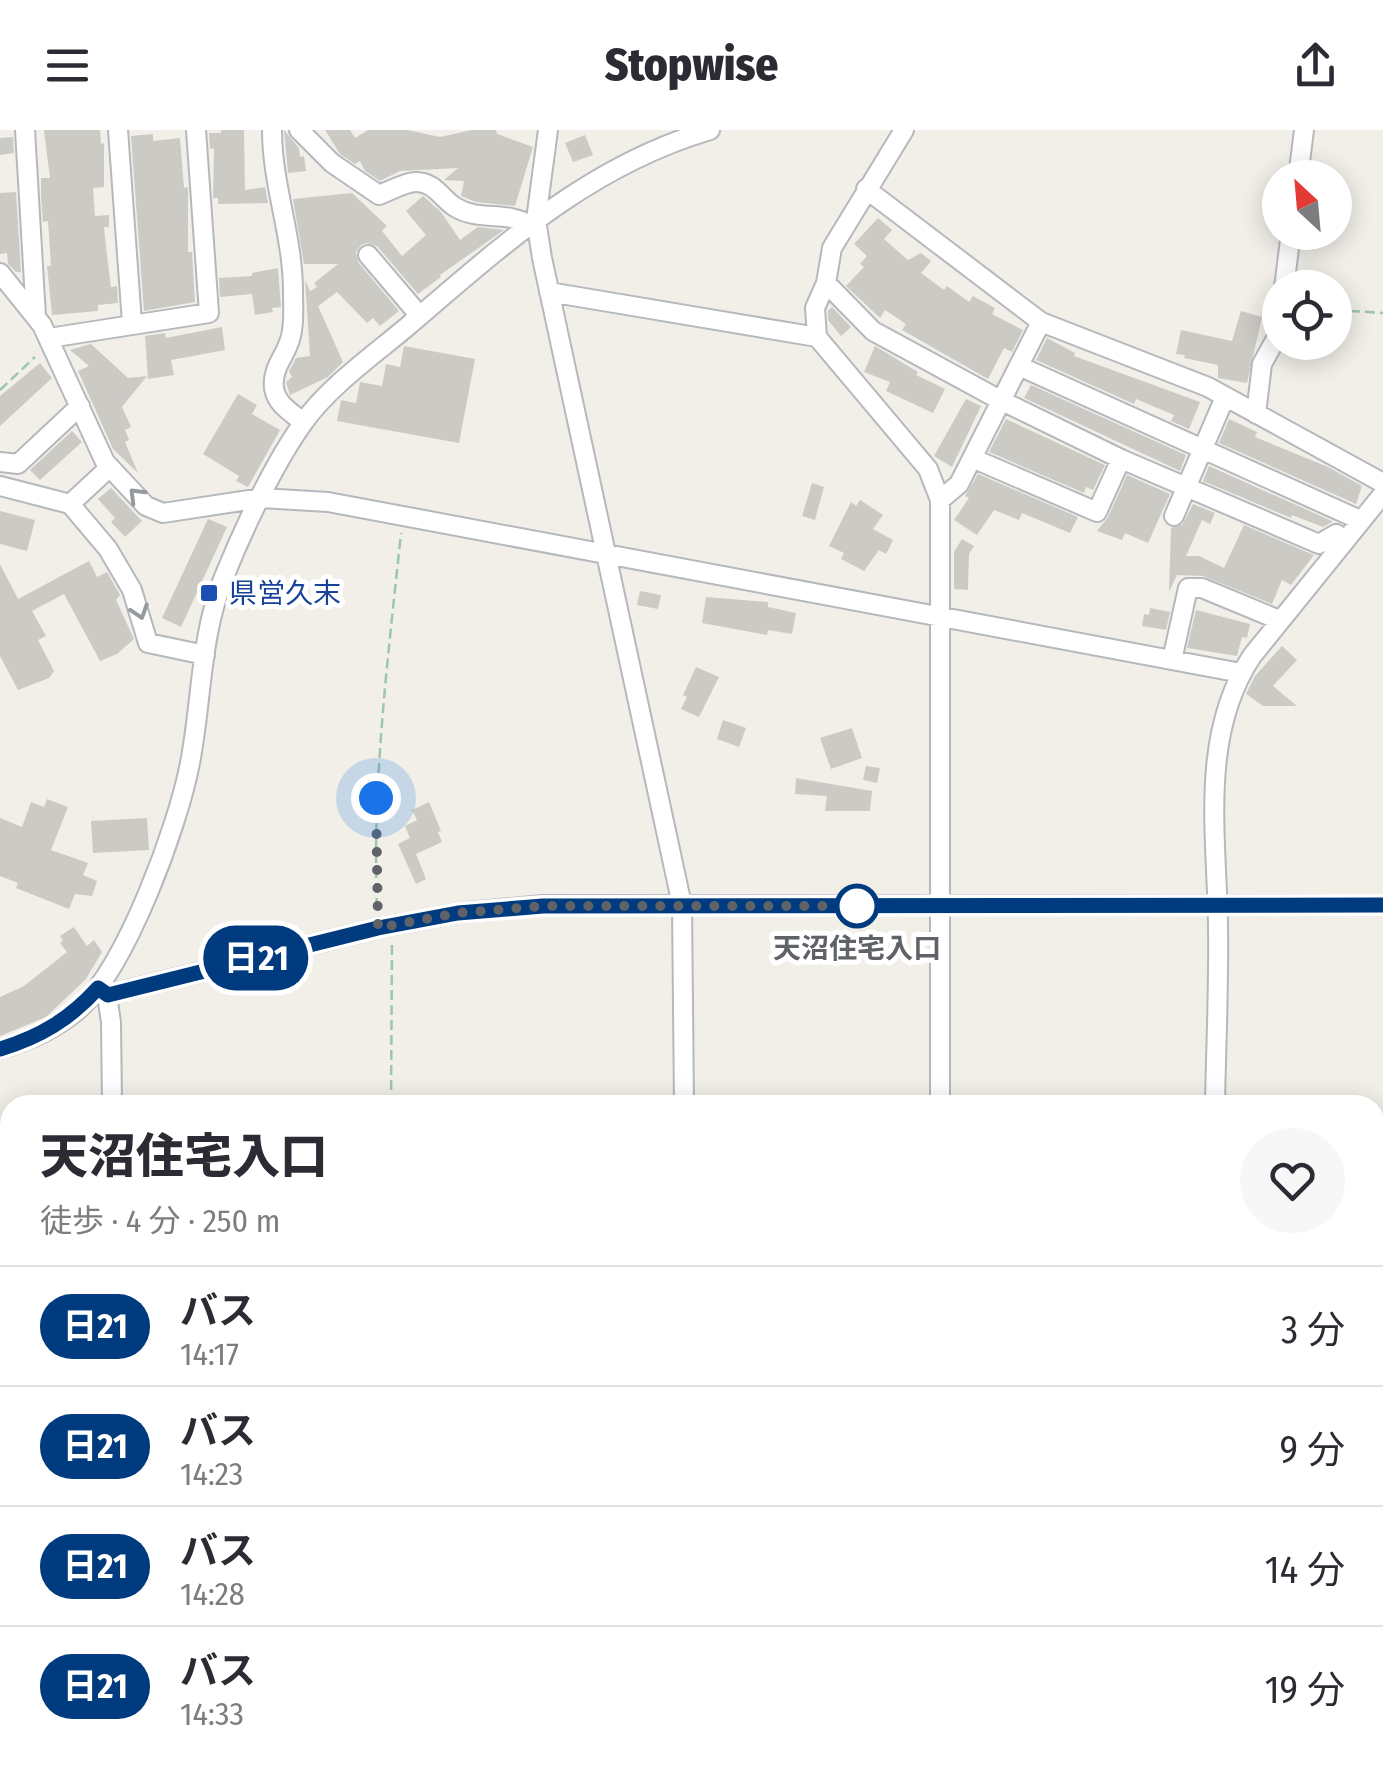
<!DOCTYPE html>
<html lang="ja">
<head>
<meta charset="utf-8">
<style>
	body { margin:0; font-family:"Fira Sans Condensed","Noto Sans JP",sans-serif; background:#f7f7f7; color:#2b2b33; height:100vh; display:flex; flex-direction:column; font-size:38px; white-space:nowrap }
	* { box-sizing:border-box; margin:0 }
	p { font-size:32px; color:#7c7c81 }
	.icon { flex:none; width:55px; height:55px; fill:none; stroke:currentColor; stroke-width:2; stroke-linecap:round; stroke-linejoin:round }
	.map { position:relative; flex:1; overflow:hidden }
	.side { position:absolute; left:0px; top:965px; width:1385px; height:670px; display:flex; flex-direction:column; background:#fff; border-radius:30px 30px 0 0; box-shadow:0 5px 25px #0003 }
	.side>* { flex:none }
	.badge { padding:0 20px; border-radius:32px; font-size:35px; line-height:65px }
	.needle { width:65px; rotate:334deg }
	.tools { position:absolute; left:1262px; top:30px; display:grid; gap:20px }
	.tools a { display:grid; place-items:center; width:90px; height:90px; border-radius:50%; background:#fff; box-shadow:0 5px 25px #0003; font-size:50px }
	.you { position:absolute; width:50px; height:50px; margin:-25px; border:8px solid #fff; border-radius:50%; background:#1a73e8; box-shadow:0 0 0 15px #1a73e833 }
	.map>.badge { position:absolute; translate:-50% -50%; box-shadow:0 0 0 5px #fff }
	.round { display:grid; place-items:center; flex:none; width:105px; height:105px; border-radius:52px; background:#f7f7f7 }
	.overview { display:flex; align-items:center; justify-content:space-between; height:170px; padding:0 40px }
	h1 { font-size:48px; font-weight:800; line-height:75px }
	ul { padding:0; list-style:none }
	li { display:flex; align-items:center; gap:30px; height:120px; padding:0 40px; border-top:2px solid #e1e1e2 }
	li div { flex:1 }
	li b { display:block; font-size:38px }
	li em { font-style:normal }
	li .badge { min-width:110px; font-weight:700; text-align:center }
	header { display:flex; justify-content:space-between; align-items:center; height:130px; padding:0 40px; background:#fff; font-size:45px; font-weight:800 }
	.map>svg:first-child { display:block }
	.education { fill:#e1ded6 }
	.green { fill:#c5e8c5 }
	.building { fill:#cccac5 }
	.lines { fill:none; stroke-linecap:round; stroke-linejoin:round }
	.minor-casing { stroke:#b5b8bc; stroke-width:22 }
	.path { stroke:#9cc7a9; stroke-width:2.5; stroke-dasharray:10 5; stroke-linecap:butt }
	.minor { stroke:#fff; stroke-width:18 }
	.oneway { stroke:#979a9d }
	.line-casing { stroke:#fff; stroke-width:22 }
	.line { stroke:#003b80; stroke-width:15 }
	.walk { stroke:#5f6368; stroke-width:10; stroke-dasharray:0 18 }
	.transit-dot { fill:#1a4fb4; stroke:#fff; stroke-width:4 }
	.stop-dot { fill:#fff; stroke:#003b80; stroke-width:5 }
	.labels { text-anchor:middle; dominant-baseline:central; stroke-width:10; stroke-linejoin:round; paint-order:stroke }
	.transit-label { font-size:28px; fill:#164399; stroke:#fff; text-anchor:start }
	.stop-label { font-size:28px; font-weight:bold; fill:#5f6368; stroke:#fff }
</style>
</head>
<body>
<header><svg class="icon" aria-label="menu" viewBox="0 0 24 24"><path d="M4 6h16M4 12h16M4 18h16"/></svg>Stopwise<svg class="icon" aria-label="share" viewBox="0 0 24 24"><path d="M12 15V3M7 8l5-5 5 5M5 13v7h14v-7"/></svg></header>
<div class="map">
<svg width="1383" height="1635" viewBox="0 0 1383 1635">
	<rect width="100%" height="100%" fill="#f1efe8"/>
	<!-- education -->
	<path class="education" d="M832,1625H1061L1064,1635H797Z"/>
	<!-- green -->
	<path class="green" d="M1139,1625H1192L1185,1635H1148Z"/>
	<!-- building -->
	<path class="building" d="M44,0H100L101,14L104,13V57L93,58L95,86L109,85V97H104L107,125L111,157L117,156L118,173L98,175V181L52,185L47,136H51L48,91L43,92L41,65V48H50Z
		M221,0H244L245,60L265,57L268,73L218,74V68H213L214,18L210,19L209,3H221Z
		M284,0L299,18L300,27L304,26L306,41L288,43Z
		M325,0H350L355,8L368,0H407L440,7L472,0H496L497,4L533,17L515,76L476,72L461,66L464,51L444,50L458,38L400,41L380,51L365,41L360,31L355,34L340,24Z
		M153,4V11L180,8L184,58L188,57V122H192L195,172L144,181L131,6Z
		M585,5L593,25L573,32L565,13Z
		M13,7L14,23L0,25V8Z
		M16,62L21,142H16L8,134L7,123L0,124V63Z
		M352,63L387,96L382,101L402,126L426,105L406,81L423,66L441,82L460,110L478,97L504,100L440,145L441,147L418,164L377,116L367,113L361,115L356,122L358,132L399,181L380,196L373,188L367,193L337,162L318,176L343,232L328,247L290,265L286,252L292,247L289,241L292,236L296,228L310,226L305,150L310,161L317,157L314,153L338,134H304L293,69Z
		M878,88L892,100L884,109L908,130L921,123L931,131L921,143L944,160L947,156L969,172L973,166L995,178L992,184L1023,200L1012,222L1004,218L988,249L902,200L906,194L885,180L880,188L846,156L864,137L860,134L867,126L854,114Z
		M278,138L281,177L272,178L273,182L255,185L252,164L220,167L219,148L252,146V143Z
		M832,177L851,197L841,206L828,190V181Z
		M1241,181L1262,187L1247,253L1218,248V235L1184,228L1185,225L1176,224L1181,200L1232,211Z
		M222,197L225,220L171,230L174,245L148,249L145,206L165,203L166,208Z
		M1047,208L1075,223L1074,226L1200,272L1189,299L1171,291L1174,285L1136,269L1134,274L1036,230Z
		M91,214L128,248L147,246L122,277L131,297L125,300L129,310L125,312L138,343L113,319L78,241L89,236L70,220Z
		M404,216L475,229L459,313L337,291L341,270L356,273L360,252L382,256L386,234L400,237Z
		M875,216L918,242L916,245L945,259L933,283L886,261L890,252L864,242Z
		M40,233L52,248L0,296V266Z
		M1031,255L1186,325L1180,341L1024,268Z
		M238,264L257,275L252,284L280,300L248,357L236,351L239,346L203,324Z
		M966,269L981,276L952,337L934,326Z
		M1006,289L1105,335L1093,360L1086,357L1084,363L989,322Z
		M1229,289L1257,302L1255,307L1328,337L1362,356L1356,374L1219,313Z
		M72,301L82,312L40,350L30,340Z
		M1209,336L1332,391V392L1323,397L1292,385L1291,388L1203,351Z
		M978,344L1078,387L1070,403L1022,383L1019,390L994,380L977,405L954,390L969,368L965,366Z
		M1127,345L1170,364L1148,413L1125,403L1122,410L1097,401L1108,387Z
		M812,353L824,357L815,390L802,386Z
		M111,358L142,391L125,407L111,392L115,388L98,369Z
		M860,370L883,385L873,399L893,410L886,424L879,420L864,441L841,429L844,423L829,416L851,372L856,376Z
		M1193,374L1215,383L1210,394L1202,390L1186,426H1199L1224,438L1244,395L1314,425L1291,455L1282,450L1272,474L1203,446L1177,445L1169,462L1171,398L1182,395Z
		M0,381L35,390L27,421L0,414Z
		M208,389L227,397L181,497L162,488Z
		M962,409L974,416L969,424L968,460L954,459V422Z
		M89,431L97,447L107,442L120,465L116,470L134,509L117,524L100,531L64,464L32,481L46,506L38,510L54,541L49,548L18,560L0,526V434L18,469Z
		M640,461L661,465L658,479L637,475Z
		M706,467L768,472V477L796,483L792,504L768,500L767,505L702,493Z
		M1150,478L1170,482L1166,500L1142,496L1144,484L1149,485Z
		M1196,480L1250,494L1247,508L1242,507L1237,526L1187,518Z
		M1282,516L1297,530L1273,556L1297,576H1263L1246,564L1255,546Z
		M696,537L719,547L699,587L681,579L687,567L683,565Z
		M723,590L746,598L739,617L717,609Z
		M852,598L862,628L831,639L820,608Z
		M866,636L880,638L877,653L863,650Z
		M796,648L872,661L870,681H825L827,666L795,664Z
		M47,669L68,677L51,720L88,733L83,745L97,751L92,766L75,764L69,779L16,758L18,753L0,746V688L22,697L31,672L44,677Z
		M429,672L441,701L438,702L442,712L416,724L426,749L416,754L398,714L410,708L405,696L417,690L412,680Z
		M147,688L149,720L93,723L91,691Z
		M74,797L87,816L94,810L102,822L86,849L46,887L0,906V867L24,856L67,822L60,813L63,810L60,806Z"/>
	<g class="lines">
		<defs>
			<path id="minor" d="M25,0L36,187
				M118,0L132,193
				M272,0C272,55 293,106 293,161C293,178 295,199 288,215C282,230 272,240 274,258C276,274 292,283 303,292
				M299,0L332,33L379,65C390,61 405,52 416,52C435,52 442,69 455,77C479,92 505,80 530,95
				M548,0L536,90L542,128L682,775L684,975
				M904,0L832,118L826,153L815,178L817,207L928,339L940,370V975
				M1298,48L1304,0
				M866,59L1041,192L1208,257L1383,353
				M368,125L420,186
				M0,143L42,195L105,332L146,376L163,383L261,368L328,372L1241,543
				M826,153L873,201L1000,270L1121,329L1319,414L1336,404L1344,409
				M1284,158L1291,102
				M549,162L817,207
				M49,208L209,183L196,0
				M1019,236L1360,390
				M1256,284L1262,234L1278,205L1280,190
				M972,328L1097,382L1121,329
				M0,332L18,334L80,276
				M0,356L70,374L108,419L132,460L148,513L205,525
				M940,370L959,354L1041,192
				M70,374L110,337
				M1174,386L1225,267
				M1172,530L1188,458H1202L1279,490
				M98,858L107,865L378,798L458,783L543,775H1383
				M107,865L111,892L112,975
				M0,919C30,910 56,899 80,878C127,835 178,696 190,633C202,571 200,506 224,447C243,400 273,335 303,293C328,257 375,224 408,196C503,115 588,36 710,0
				M1215,975C1216,916 1219,856 1218,797C1217,705 1199,606 1252,526L1383,364
				M1375,1092L1383,1091
				M0,1110H10
				M1382,1333L1383,1301
				M0,1373L10,1374
				M1375,1561L1383,1562
				M0,1617L10,1619
				M44,1625L100,1635
				M682,1625V1635
				M776,1635L807,1625
				M1127,1635L1130,1625"/>
		</defs>
		<!-- minor casing -->
		<use href="#minor" class="minor-casing"/>
		<!-- path -->
		<path class="path" d="M1335,180L1383,183
			M0,260L35,227
			M377,778C372,651 388,528 401,403
			M391,975L392,812
			M392,1625V1635"/>
		<!-- minor -->
		<use href="#minor" class="minor"/>
	</g>
	<!-- one-way arrows -->
	<defs><path id="oneway-chevron" d="M-2-3.5L2.5 0L-2 3.5" fill="none" stroke-width="1.6" stroke-linecap="round" stroke-linejoin="round" transform="scale(2.5)"/></defs>
	<g class="oneway">
		<use href="#oneway-chevron" transform="translate(136 365) rotate(-135)"/>
		<use href="#oneway-chevron" transform="translate(140 482) rotate(72)"/>
	</g>
	<g class="lines">
		<defs>
			<path id="line" d="M0,919C40,907 70,889 98,858L108,865L378,798L458,783L543,776L1383,775"/>
		</defs>
		<!-- line casing -->
		<use href="#line" class="line-casing"/>
		<!-- line -->
		<use href="#line" class="line"/>
		<!-- walk -->
		<path class="walk" d="M376,668L378,798L458,783L543,776H857"/>
	</g>
	<!-- markers -->
	<rect class="transit-dot" x="199" y="453" width="20" height="20" rx="5"/>
	<circle class="stop-dot" cx="857" cy="776" r="20"/>
	<g class="labels">
		<!-- transit labels -->
		<g class="transit-label">
			<text x="229" y="463">県営久末</text>
		</g>
		<!-- stop labels -->
		<g class="stop-label">
			<text x="857" y="818">天沼住宅入口</text>
		</g>
	</g>
</svg>
<div class="tools">
<a><svg class="needle" viewBox="-14 -14 28 28"><path d="M0-13l5 13h-10z" fill="#e53935"/><path d="M0 13l5-13h-10z" fill="#7c7c81"/></svg></a>
<a><svg class="icon" aria-label="locate" viewBox="0 0 24 24"><circle cx="12" cy="12" r="6"/><path d="M12 2v4M12 18v4M2 12h4M18 12h4"/></svg></a>
</div>
<div class="you" style="left:376px;top:668px"></div>
<b class="badge" style="left:256px;top:828px;background:#003b80;color:#fff">日21</b>
<section class="side">
<div class="overview"><div><h1>天沼住宅入口</h1><p>徒歩 · 4 分 · 250 m</p></div><a class="round"><svg class="icon" aria-label="heart" viewBox="0 0 24 24"><path d="M12 20l-8-8c-3-5 5-10 8-4 3-6 11-1 8 4z"/></svg></a></div>
<ul>
<li><span class="badge" style="background:#003b80;color:#fff">日21</span><div><b>バス</b><p>14:17</p></div><em>3 分</em></li>
<li><span class="badge" style="background:#003b80;color:#fff">日21</span><div><b>バス</b><p>14:23</p></div><em>9 分</em></li>
<li><span class="badge" style="background:#003b80;color:#fff">日21</span><div><b>バス</b><p>14:28</p></div><em>14 分</em></li>
<li><span class="badge" style="background:#003b80;color:#fff">日21</span><div><b>バス</b><p>14:33</p></div><em>19 分</em></li>
</ul>
</section>
</div>
</body>
</html>
